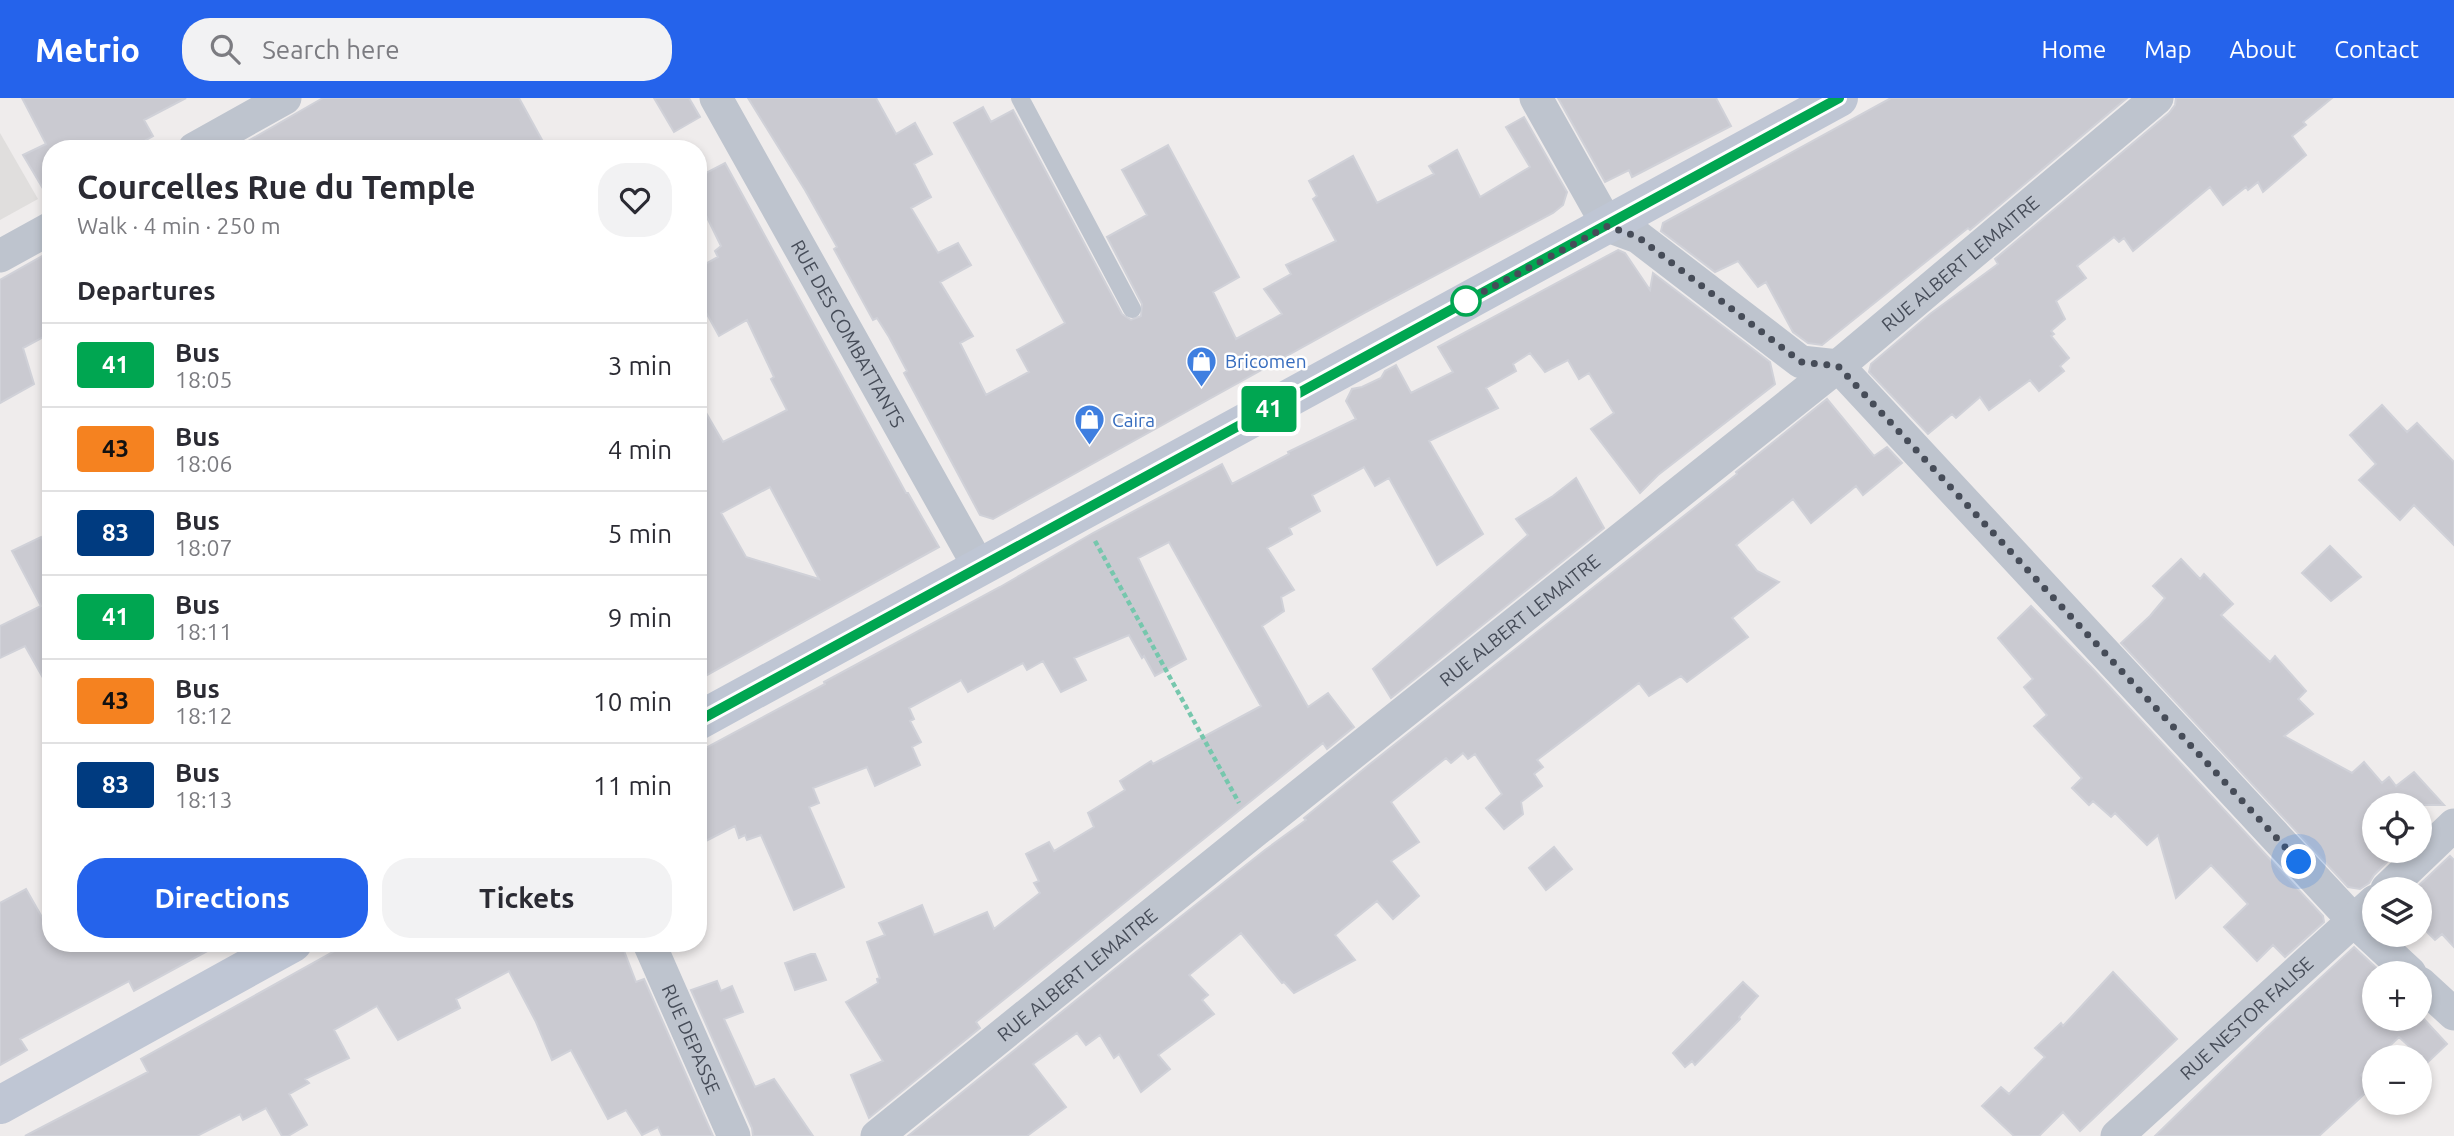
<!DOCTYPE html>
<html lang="en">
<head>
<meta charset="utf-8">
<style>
	body { margin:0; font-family:Ubuntu,sans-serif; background:#f2f2f3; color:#2b2b33; height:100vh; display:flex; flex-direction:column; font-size:26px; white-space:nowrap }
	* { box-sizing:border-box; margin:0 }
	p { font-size:23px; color:#7c7c81 }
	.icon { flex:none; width:38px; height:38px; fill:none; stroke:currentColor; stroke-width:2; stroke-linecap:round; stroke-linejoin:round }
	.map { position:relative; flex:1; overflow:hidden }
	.side { position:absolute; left:42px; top:42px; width:665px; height:812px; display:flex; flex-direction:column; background:#fff; border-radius:28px; box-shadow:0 4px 10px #0003 }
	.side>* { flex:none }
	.badge { padding:0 14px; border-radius:5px; font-size:24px; line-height:46px }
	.fabs { position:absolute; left:2362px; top:695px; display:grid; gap:14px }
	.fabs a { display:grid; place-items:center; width:70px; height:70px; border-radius:50%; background:#fff; box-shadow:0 4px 10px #0003; font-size:35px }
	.you { position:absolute; width:35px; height:35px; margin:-18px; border:5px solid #fff; border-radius:50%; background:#1a73e8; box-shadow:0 0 0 10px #1a73e833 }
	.map>.badge { position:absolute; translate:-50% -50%; box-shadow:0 0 0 4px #fff }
	h2 { padding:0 35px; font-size:26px; line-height:63px }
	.round { display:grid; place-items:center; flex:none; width:74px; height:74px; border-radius:28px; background:#f2f2f3 }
	.summary { display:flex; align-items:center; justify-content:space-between; height:119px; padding:0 35px }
	h1 { font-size:33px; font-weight:600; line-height:52px }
	.action { display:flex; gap:14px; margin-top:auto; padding:14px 35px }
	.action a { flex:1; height:80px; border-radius:28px; background:#2563eb; color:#fff; font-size:28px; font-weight:600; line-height:80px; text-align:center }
	.action a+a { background:#f2f2f3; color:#2b2b33 }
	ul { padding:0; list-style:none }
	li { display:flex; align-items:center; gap:21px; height:84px; padding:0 35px; border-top:2px solid #e1e1e2 }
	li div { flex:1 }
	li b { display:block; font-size:26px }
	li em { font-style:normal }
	li .badge { min-width:77px; font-weight:700; text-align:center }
	header { display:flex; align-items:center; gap:42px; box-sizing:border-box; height:98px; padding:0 35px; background:#2563eb; color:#fff }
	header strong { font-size:33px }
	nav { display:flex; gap:38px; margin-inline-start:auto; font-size:24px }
	.search { width:490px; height:63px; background:#f2f2f3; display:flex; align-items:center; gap:18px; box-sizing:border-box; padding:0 24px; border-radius:28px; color:#7c7c81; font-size:26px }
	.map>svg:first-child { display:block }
	.education { fill:#e0dedd }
	.building { fill:#cacad1; stroke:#d0d1d8; stroke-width:2; fill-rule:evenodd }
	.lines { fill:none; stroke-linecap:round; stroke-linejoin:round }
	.path { stroke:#76c7ad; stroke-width:4.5; stroke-dasharray:5 3.5; stroke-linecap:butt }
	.service { stroke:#bec4ce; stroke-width:18 }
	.minor { stroke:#bec4ce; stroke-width:33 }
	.secondary { stroke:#bfc6d4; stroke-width:38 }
	.line-casing { stroke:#fff; stroke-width:16 }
	.line { stroke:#00a651; stroke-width:10 }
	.walk { stroke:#464c58; stroke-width:7; stroke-dasharray:0 12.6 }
	.stop-dot { fill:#fff; stroke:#00a651; stroke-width:3.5 }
	.labels { text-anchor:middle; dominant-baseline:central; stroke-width:5; stroke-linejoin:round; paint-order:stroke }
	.street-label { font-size:19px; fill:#464c58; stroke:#fff }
	.shop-label { font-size:19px; fill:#366cbe; stroke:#fff; text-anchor:start }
</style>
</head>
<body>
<header>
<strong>Metrio</strong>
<div class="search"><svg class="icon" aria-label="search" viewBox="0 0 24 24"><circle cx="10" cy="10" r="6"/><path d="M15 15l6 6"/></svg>Search here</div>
<nav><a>Home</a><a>Map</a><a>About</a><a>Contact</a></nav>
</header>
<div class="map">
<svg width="2454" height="1038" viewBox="0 0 2454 1038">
	<rect width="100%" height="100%" fill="#efecec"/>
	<!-- education -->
	<path class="education" d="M0,35L38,101L0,122Z"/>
	<!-- building -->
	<path class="building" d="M22,0H186L144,22L153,38L130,51H51V104L23,57L46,46Z
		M323,0H519L547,51H234Z
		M654,0H689L700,19L674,34Z
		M748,0H876L896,36L915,25L932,56L914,66L931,99L911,110L938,155L958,145L971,167L940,184L973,238L960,245L986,297L1029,274L1017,252L1065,225L954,25L983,9L991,24L1013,12L1122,216L1131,222L1141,218L1142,206L1107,139L1147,117L1122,72L1168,47L1239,179L1213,194L1236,241L1282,216L1264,191L1291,176L1286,167L1336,143L1313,101L1317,98L1309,83L1353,58L1377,105L1434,76L1429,68L1457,52L1480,99L1530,69L1506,29L1524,19L1567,94L1563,107L1553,115L1364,215L993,421L980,417L904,275L907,273L889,239L877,220L873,222L834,151L837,149L805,92Z
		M1558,0H1716L1731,28L1632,79L1629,72L1605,84Z
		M1891,0H2127L1970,132L1968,130L1822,247L1808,245L1793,234L1766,184L1758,189L1738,163L1715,174L1661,133L1663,125Z
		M2176,0H2332L2303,24L2306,27L2292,38L2306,57L2263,94L2258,84L2248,92L2246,89L2223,107L2210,89L2133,153L2124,140L2119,144L2114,139L2077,168L2086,180L2056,203L2065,221L2051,233L2054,236L2051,238L2069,260L2060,268L2064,273L2039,293L2030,282L1989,312L1980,299L1956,320L1952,316L1928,336L1869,274L1871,266L1930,216L1998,166L1995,161L2169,15L2175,7Z
		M725,65L906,395H908L939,449L698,582V301L723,344L787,312L771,281L774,279L747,222L719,238L698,200V170L718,159L715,153L721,148L698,101V79ZM770,389L819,481L746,459L721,415Z
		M1618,152L1625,155L1650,192L1653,175L1770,264L1775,286L1658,377L1640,395L1591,331L1614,315L1589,275L1579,281L1568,262L1545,274L1530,255L1513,266L1516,273L1486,290L1498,310L1429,343L1483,436L1437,467L1389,380L1375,388L1364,369L1312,397L1320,413L1289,430L1292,436L1267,450L1294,492L1281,499L1284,513L1262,528L1308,609L1328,595L1354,629L1327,651L1323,645L1134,797L976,924L980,930L869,1020L851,977L883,963L846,904L878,885L877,881L880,880L867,844L885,837L879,825L922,807L934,837L987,814L994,831L1040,795L1034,785L1039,783L1026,756L1049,744L1054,753L1094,729L1088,715L1125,692L1120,683L1151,663L1153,666L1261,608L1169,444L1138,460L1186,561L1155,578L1144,558L1142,560L1129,537L1074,560L1086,582L1061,594L1043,563L1027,572L1023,565L968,594L961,582L909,610L914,621L910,623L921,644L912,649L920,667L875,688L867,669L813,690L819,705L809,709L844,789L794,812L761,737L747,742L745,737L739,740L735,728L698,747V654L825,586L824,584L1000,489L1093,435L1222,366L1232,386L1289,356L1288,354L1356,321L1346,303L1352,291L1362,289L1381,280L1385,273L1396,267L1411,295L1453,274L1438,249Z
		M51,153V235L23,250L34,286L0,305V182Z
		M1827,301L1874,358L1887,349L1902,365L1863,397L1856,388L1811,425L1793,401L1736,447L1757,473L1779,484L1732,520L1748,539L1687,584L1681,578L1649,598L1639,585L1537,662L1543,669L1534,676L1542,688L1521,704L1523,716L1504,731L1486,710L1502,696L1475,656L1468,661L1463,655L1451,665L1446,660L1391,704L1419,744L1391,763L1419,798L1393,821L1377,803L1335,837L1355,862L1294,895L1284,884L1282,885L1241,835L1189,877L1208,897L1202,902L1214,916L1158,957L1170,971L1141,994L1119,956L1114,960L1100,937L1086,947L1077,935L1033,966L1066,1009L1027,1038H908L1131,858L1265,752L1306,722L1304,720L1370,666L1737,376L1736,374Z
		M2382,307L2407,334L2417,325L2454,364V447L2414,407L2400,422L2359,382L2376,366L2350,337Z
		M1576,380L1604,430L1391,600L1373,571L1528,437L1516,421L1553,398Z
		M41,439L51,457V594L25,548L0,560V528L41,508L12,453Z
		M2330,448L2361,479L2331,503L2302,475Z
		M2181,461L2200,481L2204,476L2233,506L2221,517L2270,564L2275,558L2306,593L2298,601L2313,616L2284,638L2352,675L2364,664L2382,685L2389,679L2396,688L2414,674L2444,707H2375V752H2399L2374,777L2369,785L2360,791L2348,789L2121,545L2150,518L2165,500L2153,488Z
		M2031,508L2093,571L2323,818L2324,824L2285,859L2273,847L2257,863L2224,829L2248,806L2211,767L2176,800L2158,737L2147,747L2115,715L2111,719L2093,703L2089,707L2072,690L2082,680L2034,628L2047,617L2024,589L2033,581L1998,540Z
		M1554,749L1572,771L1546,792L1529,770Z
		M2450,758L2454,762V849L2442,836L2435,842L2420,827V791H2415Z
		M26,791L51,835V845H222L134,893L129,883L20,941L27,952L0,967V805Z
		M349,845H621L636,884L644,881L713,1038H662L658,1029L642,1037L626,1012L608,1021L571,952L552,962L536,924L509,873L456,901L460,910L398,942L377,908L334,932L349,960L305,981L309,985L289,996L307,1027L288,1038H282L266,1010L243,1022L240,1016L197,1038H25L148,974L141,961Z
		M2354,849L2382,875H2375V920H2423L2447,946L2427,965L2399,939L2378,959H2375V963L2361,977L2372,989L2319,1038H2155L2265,931Z
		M811,856H815L826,882L795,892L785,865Z
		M2113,874L2177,941L2080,1033L2063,1014L2039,1038H2014L1982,1008L2001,989L2009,996L2045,959L2035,950L2061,925L2063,928Z
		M717,883L721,893L732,888L743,914L724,921L755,989L774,981L813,1038H753L752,1030L691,892Z
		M1743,884L1758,898L1739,919L1740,921L1695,967L1692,963L1685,969L1673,955Z"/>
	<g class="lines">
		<!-- path -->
		<path class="path" d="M1095,443L1239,705"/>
		<!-- service -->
		<path class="service" d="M1020,0L1132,211"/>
		<!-- minor -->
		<g class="minor">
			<path id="s1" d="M716,0L979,469"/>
			<path d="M1536,0L1608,128L1638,139L1801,264L1838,268L2354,823L2410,875"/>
			<path d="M194,51L285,0"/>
			<path d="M0,158L51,130"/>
			<path d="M2387,791L2454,727"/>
			<path id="s2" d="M649,845L734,1038"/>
			<path d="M2420,885L2454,916"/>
			<path id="s3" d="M877,1038L1255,733L1838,268L2157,0"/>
			<path id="s4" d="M2117,1038L2375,803"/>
		</g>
		<!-- secondary -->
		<path class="secondary" d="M698,623L1839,0
			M0,1007L293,845"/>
	</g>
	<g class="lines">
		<defs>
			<path id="line" d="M698,623L1839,0"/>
		</defs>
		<!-- line casing -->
		<use href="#line" class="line-casing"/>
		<!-- line -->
		<use href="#line" class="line"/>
		<!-- walk -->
		<path class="walk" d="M1466,203L1464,204L1608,128L1638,139L1801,264L1838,268L2299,764"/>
	</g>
	<!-- icons -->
	<defs>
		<symbol id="shop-pin" viewBox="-11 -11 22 30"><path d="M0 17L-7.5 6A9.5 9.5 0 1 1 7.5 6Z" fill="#3f7fe0" stroke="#fff"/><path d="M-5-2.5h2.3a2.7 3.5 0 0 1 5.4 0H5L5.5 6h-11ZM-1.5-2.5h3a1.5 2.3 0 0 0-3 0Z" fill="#fff"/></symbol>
	</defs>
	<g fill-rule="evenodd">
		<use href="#shop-pin" x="1184" y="246" width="35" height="47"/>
		<use href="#shop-pin" x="1072" y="304" width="35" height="47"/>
	</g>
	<!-- markers -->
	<circle class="stop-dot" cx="1466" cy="203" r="14"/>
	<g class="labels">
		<!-- street labels -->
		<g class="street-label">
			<text stroke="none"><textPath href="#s3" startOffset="1391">RUE ALBERT LEMAITRE</textPath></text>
			<text stroke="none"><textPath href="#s1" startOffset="270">RUE DES COMBATTANTS</textPath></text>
			<text stroke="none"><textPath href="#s3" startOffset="824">RUE ALBERT LEMAITRE</textPath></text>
			<text stroke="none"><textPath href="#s3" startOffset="257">RUE ALBERT LEMAITRE</textPath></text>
			<text stroke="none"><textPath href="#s4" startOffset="175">RUE NESTOR FALISE</textPath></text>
			<text stroke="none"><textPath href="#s2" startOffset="105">RUE DEPASSE</textPath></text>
		</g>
		<!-- shop labels -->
		<g class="shop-label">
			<text x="1225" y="263">Bricomen</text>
			<text x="1112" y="322">Caira</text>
		</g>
	</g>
</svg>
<div class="fabs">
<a><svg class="icon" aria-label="locate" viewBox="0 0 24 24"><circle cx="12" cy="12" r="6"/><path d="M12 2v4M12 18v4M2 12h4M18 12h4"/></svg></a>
<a><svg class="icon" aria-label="layers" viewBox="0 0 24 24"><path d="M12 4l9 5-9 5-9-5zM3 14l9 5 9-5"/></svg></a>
<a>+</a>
<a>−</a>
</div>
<div class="you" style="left:2299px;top:764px"></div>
<b class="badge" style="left:1269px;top:311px;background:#00a651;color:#fff">41</b>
<section class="side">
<div class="summary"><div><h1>Courcelles Rue du Temple</h1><p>Walk · 4 min · 250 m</p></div><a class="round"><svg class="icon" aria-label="heart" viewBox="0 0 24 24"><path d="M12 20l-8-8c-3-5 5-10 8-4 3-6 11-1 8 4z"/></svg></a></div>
<h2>Departures</h2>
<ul>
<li><span class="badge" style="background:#00a651;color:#fff">41</span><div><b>Bus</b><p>18:05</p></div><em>3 min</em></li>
<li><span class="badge" style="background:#f58220;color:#111">43</span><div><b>Bus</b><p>18:06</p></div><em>4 min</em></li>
<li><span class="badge" style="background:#003b80;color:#fff">83</span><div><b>Bus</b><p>18:07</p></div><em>5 min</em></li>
<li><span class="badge" style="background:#00a651;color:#fff">41</span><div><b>Bus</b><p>18:11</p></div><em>9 min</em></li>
<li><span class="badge" style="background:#f58220;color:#111">43</span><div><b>Bus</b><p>18:12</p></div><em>10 min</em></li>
<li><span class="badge" style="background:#003b80;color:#fff">83</span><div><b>Bus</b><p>18:13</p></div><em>11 min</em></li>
</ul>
<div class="action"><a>Directions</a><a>Tickets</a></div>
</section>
</div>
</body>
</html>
